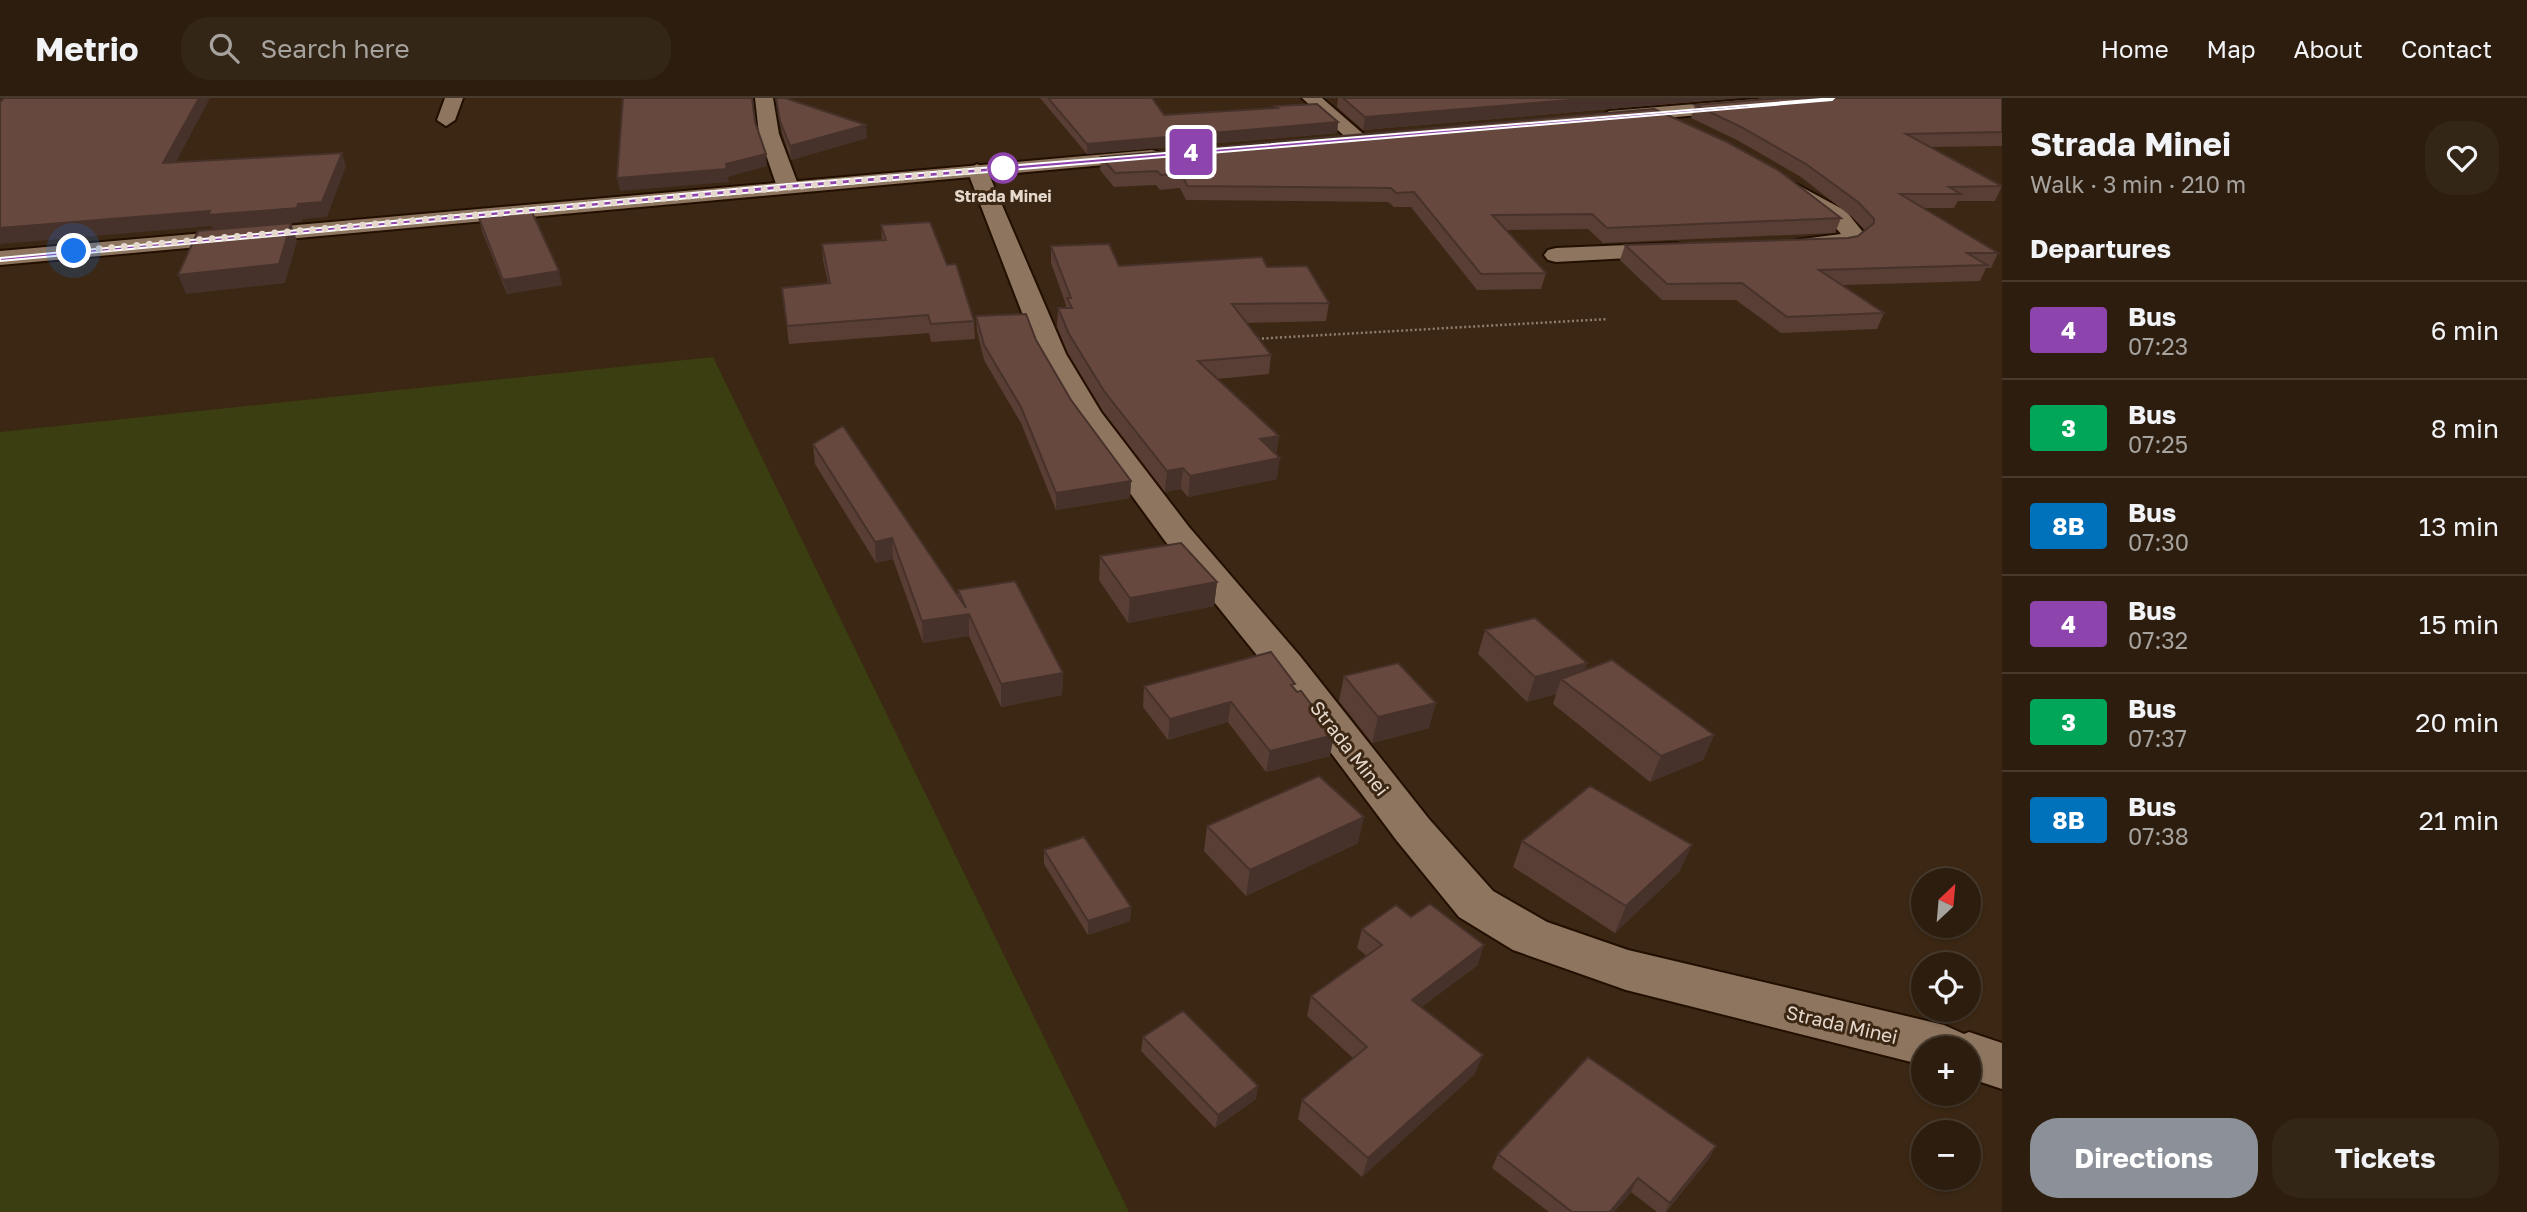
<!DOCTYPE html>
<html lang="en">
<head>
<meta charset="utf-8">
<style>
	body { margin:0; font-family:"Golos Text",sans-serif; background:#342617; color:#f1f3f6; height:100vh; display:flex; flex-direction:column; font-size:26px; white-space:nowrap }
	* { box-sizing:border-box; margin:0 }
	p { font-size:23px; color:#a6a29e }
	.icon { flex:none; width:38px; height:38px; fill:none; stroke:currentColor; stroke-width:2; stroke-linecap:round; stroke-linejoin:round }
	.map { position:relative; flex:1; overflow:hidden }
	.sheet { display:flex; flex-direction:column; background:#2c1d0e; width:525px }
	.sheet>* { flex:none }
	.badge { padding:0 14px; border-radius:5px; font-size:24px; line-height:46px }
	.needle { width:46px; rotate:26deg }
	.controls { position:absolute; left:1911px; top:770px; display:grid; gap:14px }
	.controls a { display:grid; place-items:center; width:70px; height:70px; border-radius:50%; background:#2c1d0e; box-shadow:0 2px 5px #0004,0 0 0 2px #483b2e; font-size:35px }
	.you { position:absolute; width:35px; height:35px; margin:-18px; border:5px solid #fff; border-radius:50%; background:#1a73e8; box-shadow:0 0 0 10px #1a73e833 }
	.map>.badge { position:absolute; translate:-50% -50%; box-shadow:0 0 0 4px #fff }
	h2 { padding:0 28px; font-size:26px; line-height:63px }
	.round { display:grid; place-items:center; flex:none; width:74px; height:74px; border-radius:28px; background:#342617 }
	.head { display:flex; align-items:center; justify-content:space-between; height:119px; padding:0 28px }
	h1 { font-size:33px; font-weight:700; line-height:52px }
	.action { display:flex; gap:14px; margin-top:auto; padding:14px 28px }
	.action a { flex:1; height:80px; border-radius:28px; background:#8c9099; color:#fff; font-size:28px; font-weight:700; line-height:80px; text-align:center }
	.action a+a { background:#342617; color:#f1f3f6 }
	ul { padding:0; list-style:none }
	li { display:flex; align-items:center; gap:21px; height:98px; padding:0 28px; border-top:2px solid #483b2e }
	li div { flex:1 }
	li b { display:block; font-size:26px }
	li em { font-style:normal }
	li .badge { min-width:77px; font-weight:700; text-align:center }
	header { display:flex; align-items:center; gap:42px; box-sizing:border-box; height:98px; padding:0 35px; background:#2c1d0e; border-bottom:2px solid #483b2e }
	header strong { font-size:33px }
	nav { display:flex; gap:38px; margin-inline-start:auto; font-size:24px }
	.search { width:490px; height:63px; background:#342617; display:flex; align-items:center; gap:18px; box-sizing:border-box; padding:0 24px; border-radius:28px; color:#a6a29e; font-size:26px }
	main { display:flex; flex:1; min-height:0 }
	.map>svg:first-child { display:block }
	.green { fill:#3a3e10 }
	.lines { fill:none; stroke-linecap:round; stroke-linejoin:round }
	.street-casing { stroke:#220f00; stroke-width:4 }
	.secondary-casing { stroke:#220f00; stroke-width:4 }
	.path { stroke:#8f7f6f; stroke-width:2.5; stroke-dasharray:2 2.5; stroke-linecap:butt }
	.street { fill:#8d755f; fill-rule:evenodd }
	.secondary { fill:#8d755f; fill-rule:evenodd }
	.wall { fill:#583e35 }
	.shaded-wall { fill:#47322b }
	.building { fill:#66483e; stroke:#47322b; stroke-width:2 }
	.line { fill:#8e44ad; stroke:#fff; stroke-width:2 }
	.walk { stroke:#e5d8cc; stroke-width:7; stroke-dasharray:0 12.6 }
	.stop-dot { fill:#fff; stroke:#8e44ad; stroke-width:3.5 }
	.labels { text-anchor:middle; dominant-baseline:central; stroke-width:6; stroke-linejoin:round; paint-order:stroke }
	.far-stop-label { font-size:16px; font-weight:bold; fill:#e5d8cc; stroke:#3b2713 }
	.street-label { font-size:19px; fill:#e5d8cc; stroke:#3b2713 }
</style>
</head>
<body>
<header>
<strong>Metrio</strong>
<div class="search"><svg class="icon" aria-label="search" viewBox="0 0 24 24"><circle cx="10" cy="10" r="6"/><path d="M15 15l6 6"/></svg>Search here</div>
<nav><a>Home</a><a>Map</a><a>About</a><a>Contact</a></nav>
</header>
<main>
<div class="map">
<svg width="2002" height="1114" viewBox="0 0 2002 1114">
	<rect width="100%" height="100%" fill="#3b2713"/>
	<!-- green -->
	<path class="green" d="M713,259L1129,1114H0V334Z"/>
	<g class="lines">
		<defs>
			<path id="street" d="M445,0H463L455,22L446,28L437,22Z
				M755,0H773L779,36L799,89L795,93H781L777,89L759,36Z
				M1302,0H1322L1368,40L1358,46L1351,44Z
				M977,66L987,72L1066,256L1101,314L1189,429L1300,558L1429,721L1493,793L1547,824L1628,852L1944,927L1964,936L1969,934L2002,945V991L1969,980V950H1923V967L1626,892L1513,852L1459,819L1397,743L1272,576L1165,443L1073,317L1038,256L967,72Z
				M1796,86L1846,113L1866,138C1853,158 1816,157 1795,152L1791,147L1795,142L1841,136L1830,123L1788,97L1785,92Z
				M1676,145L1684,147L1688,152L1684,157L1556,164L1548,162L1544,157L1548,152L1556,150Z"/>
			<path id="secondary" d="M1769,0H1842L1833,5L1609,25L1600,19L1609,13Z
				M1152,52L1159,54L1162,58L1159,62L0,167V153Z"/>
		</defs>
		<!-- street casing -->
		<use href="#street" class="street-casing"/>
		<!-- secondary casing -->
		<use href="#secondary" class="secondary-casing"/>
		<!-- path -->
		<path class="path" d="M1253,241L1608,221"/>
		<!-- street -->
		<use href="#street" class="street"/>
		<!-- secondary -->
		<use href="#secondary" class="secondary"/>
	</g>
	<!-- wall -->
	<path class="wall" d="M776,0L867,40L791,62L782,35Z
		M1040,0H1152L1164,17L1275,10V8L1338,24L1337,35L1087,56Z
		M1338,0H1739L1363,32L1337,9Z
		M2002,0V48L1930,49L2002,88L1995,103H1958L1954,110H1924L1998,155L1991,170H1986L1980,183L1842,187L1884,215L1877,231L1781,235L1736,202H1662L1620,162L1625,147L1848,140L1858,138L1865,132L1852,119L1801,79L1737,42L1691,20L1695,7Z
		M1101,59L1841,120L1835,135L1603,145L1588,131L1506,132L1546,175L1541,191L1477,192L1411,109H1394L1388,104L1186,102L1180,90L1160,92L1156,87L1114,89L1100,72Z
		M479,120L562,187L507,196L482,133Z
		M881,127L947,167L974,223L975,241L931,244L929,235L789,246L784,207L828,185L823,162L822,146L882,142Z
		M1051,148L1119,168L1267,169L1329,205L1326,223L1246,225L1271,257L1269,276L1217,281L1279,338L1276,356L1277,381L1188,399L1181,391L1165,394L1103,313L1068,255L1057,229L1058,210H1066V207L1051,165Z
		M976,218L1036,242L1071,302L1131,383L1130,400L1056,412L1021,325L984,262L977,233Z
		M813,346L958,498V492L1063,575L1062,597L1001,609L969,538L923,545L893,461L876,465L815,366Z
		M1100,458L1217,484L1214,508L1128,525L1099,482Z
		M1485,532L1587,565L1584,572L1714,637L1703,662L1650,684L1553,606L1556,596L1527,604L1478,556Z
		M1344,578L1429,630L1372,645L1339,603Z
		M1144,588L1294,591L1330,658L1266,674L1228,624L1168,642L1143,609Z
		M1207,728L1358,745L1246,798L1204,753Z
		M1522,743L1680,773L1615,835L1513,769Z
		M1044,752L1131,809L1130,823L1088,837L1044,766Z
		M1411,819L1478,867L1421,909L1475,976L1362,1079L1298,1021L1302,1002L1353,960L1307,918L1311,898L1367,858L1357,850L1362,831Z
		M1143,939L1256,1001L1215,1030L1141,953Z
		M1716,1048L1708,1062L1666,1114H1657L1631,1094L1614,1114H1549L1492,1070L1498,1056Z"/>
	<!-- shaded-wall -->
	<path class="shaded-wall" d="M199,0H210L168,79L163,65Z
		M1595,0H1739L1363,32L1365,19Z
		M1338,24L1337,35L1087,56V46Z
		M866,27L867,40L791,62L790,48Z
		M342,55L346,68L327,119L303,121L302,124L291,125L297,143L285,185L186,196L178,177L213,132L212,128L1,146L0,147V130Z
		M766,56L767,68L728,79L729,84L620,93L617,80L726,66Z
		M559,173L562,187L507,196L503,182Z
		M1279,338L1276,358L1260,341Z
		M1280,360L1277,381L1188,399L1190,378Z
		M1183,370L1181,391L1165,394L1167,373Z
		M1131,383L1130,400L1056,412V395Z
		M892,440L893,461L876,465L875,444Z
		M1217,484L1214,508L1128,525L1130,500Z
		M969,516V538L923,545L922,523Z
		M1587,565L1578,590L1561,581L1556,596L1527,604L1535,579Z
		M1063,575L1062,597L1001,609V586Z
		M1231,604L1228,624L1168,642L1170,621Z
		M1436,605L1429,630L1372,645L1378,619Z
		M1334,637L1330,658L1266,674L1270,653Z
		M1714,637L1703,662L1650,684L1661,658Z
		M1364,719L1358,745L1246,798L1250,772Z
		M1692,747L1680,773L1615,835L1626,808Z
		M1131,809L1130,823L1088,837V823Z
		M1484,847L1478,867L1406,921L1412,902Z
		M1483,957L1475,976L1362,1079L1368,1060Z
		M1258,988L1256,1001L1215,1030L1218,1017Z
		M1716,1048L1708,1062L1665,1114L1670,1105Z
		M1638,1080L1631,1094L1614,1114H1610Z"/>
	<!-- building -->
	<path class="building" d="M4,0H199L163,65L342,55L322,104L298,106L297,110L208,117L210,113L0,130V4Z
		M623,0H752L755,24L766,56L726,66L727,71L617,80Z
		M776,0H785L866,27L790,48L780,23Z
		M1048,0H1152L1164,17L1278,10L1275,8L1317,6L1338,24L1087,46Z
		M1343,0H1595L1365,19Z
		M1780,0H2002V34L1906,36L2002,88L1949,89L1961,96H1900L1998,155H1967L1987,167L1819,172L1884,215L1787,219L1742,185L1667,186L1625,147L1848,140L1858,138L1874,125V121L1858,104L1806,66L1741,29L1695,7Z
		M1654,11L1727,44L1778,72L1841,120L1607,130L1592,116L1492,117L1546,175L1481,176L1414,94L1396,95L1391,90L1187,88L1182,76L1161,77L1157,73L1115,75L1101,59Z
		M532,114L559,173L503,182L479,120Z
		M930,124L947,167L956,166L974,223L931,226L928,217L787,228L782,190L830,185L822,146L886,142L881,127Z
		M291,125L279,166L178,177L198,133Z
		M1109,146L1119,168L1262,159L1267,169L1307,168L1329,205L1232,206L1271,257L1198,263L1279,338L1260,341L1280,360L1190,378L1183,370L1167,373L1104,293L1069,236L1058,210H1072L1067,200H1071L1051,148Z
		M1026,216L1036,242L1071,302L1131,383L1056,395L1021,309L984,247L976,218Z
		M843,328L966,510L958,492L1015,483L1063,575L1001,586L969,516L922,523L892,440L875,444L813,346Z
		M1181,445L1217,484L1130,500L1100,458Z
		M1535,520L1587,565L1535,579L1485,532Z
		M1271,554L1295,586L1291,587L1297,594L1301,593L1334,637L1270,653L1231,604L1170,621L1144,588Z
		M1612,562L1714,637L1661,658L1561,581Z
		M1398,565L1436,605L1378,619L1344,578Z
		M1319,678L1364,719L1250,772L1207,728Z
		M1590,688L1692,747L1626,808L1522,743Z
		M1084,739L1131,809L1088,823L1044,752Z
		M1430,806L1484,847L1412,902L1483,957L1368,1060L1302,1002L1367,949L1311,898L1382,847L1362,831L1396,807L1411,819Z
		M1183,913L1258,988L1218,1017L1143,939Z
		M1588,959L1716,1048L1670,1105L1638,1080L1610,1114H1572L1498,1056Z"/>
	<!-- line -->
	<path class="line" d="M1832,2L788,91L0,163V160L788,86L1834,0Z"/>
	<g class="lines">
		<!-- walk -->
		<path class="walk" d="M74,153L1003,70"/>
	</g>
	<!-- markers -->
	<circle class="stop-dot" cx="1003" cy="70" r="14"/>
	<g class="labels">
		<!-- far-stop labels -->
		<g class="far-stop-label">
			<text x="1003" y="98">Strada Minei</text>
		</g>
		<!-- street labels -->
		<g class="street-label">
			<text transform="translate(1350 650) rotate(52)">Strada Minei</text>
			<text transform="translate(1842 926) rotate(13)">Strada Minei</text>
		</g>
	</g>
</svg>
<div class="controls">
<a><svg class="needle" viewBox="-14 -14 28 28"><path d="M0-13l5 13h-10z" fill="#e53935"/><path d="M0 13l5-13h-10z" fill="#a6a29e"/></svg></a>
<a><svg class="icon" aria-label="locate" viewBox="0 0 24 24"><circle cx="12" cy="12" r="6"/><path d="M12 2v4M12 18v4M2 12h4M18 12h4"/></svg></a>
<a>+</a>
<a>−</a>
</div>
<div class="you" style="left:74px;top:153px"></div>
<b class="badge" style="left:1191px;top:54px;background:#8e44ad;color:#fff">4</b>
</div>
<section class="sheet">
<div class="head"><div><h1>Strada Minei</h1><p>Walk · 3 min · 210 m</p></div><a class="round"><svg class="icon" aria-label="heart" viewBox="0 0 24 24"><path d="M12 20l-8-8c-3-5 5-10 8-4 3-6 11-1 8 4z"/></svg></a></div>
<h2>Departures</h2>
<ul>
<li><span class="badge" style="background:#8e44ad;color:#fff">4</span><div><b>Bus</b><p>07:23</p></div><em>6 min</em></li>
<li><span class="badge" style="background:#01a659;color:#fff">3</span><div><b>Bus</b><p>07:25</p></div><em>8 min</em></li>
<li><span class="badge" style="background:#0072bc;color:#fff">8B</span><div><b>Bus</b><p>07:30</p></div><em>13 min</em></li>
<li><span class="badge" style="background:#8e44ad;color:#fff">4</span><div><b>Bus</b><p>07:32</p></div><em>15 min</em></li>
<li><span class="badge" style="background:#01a659;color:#fff">3</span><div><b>Bus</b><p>07:37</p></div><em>20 min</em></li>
<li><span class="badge" style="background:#0072bc;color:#fff">8B</span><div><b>Bus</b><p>07:38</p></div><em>21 min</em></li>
</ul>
<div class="action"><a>Directions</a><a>Tickets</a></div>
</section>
</main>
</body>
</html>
